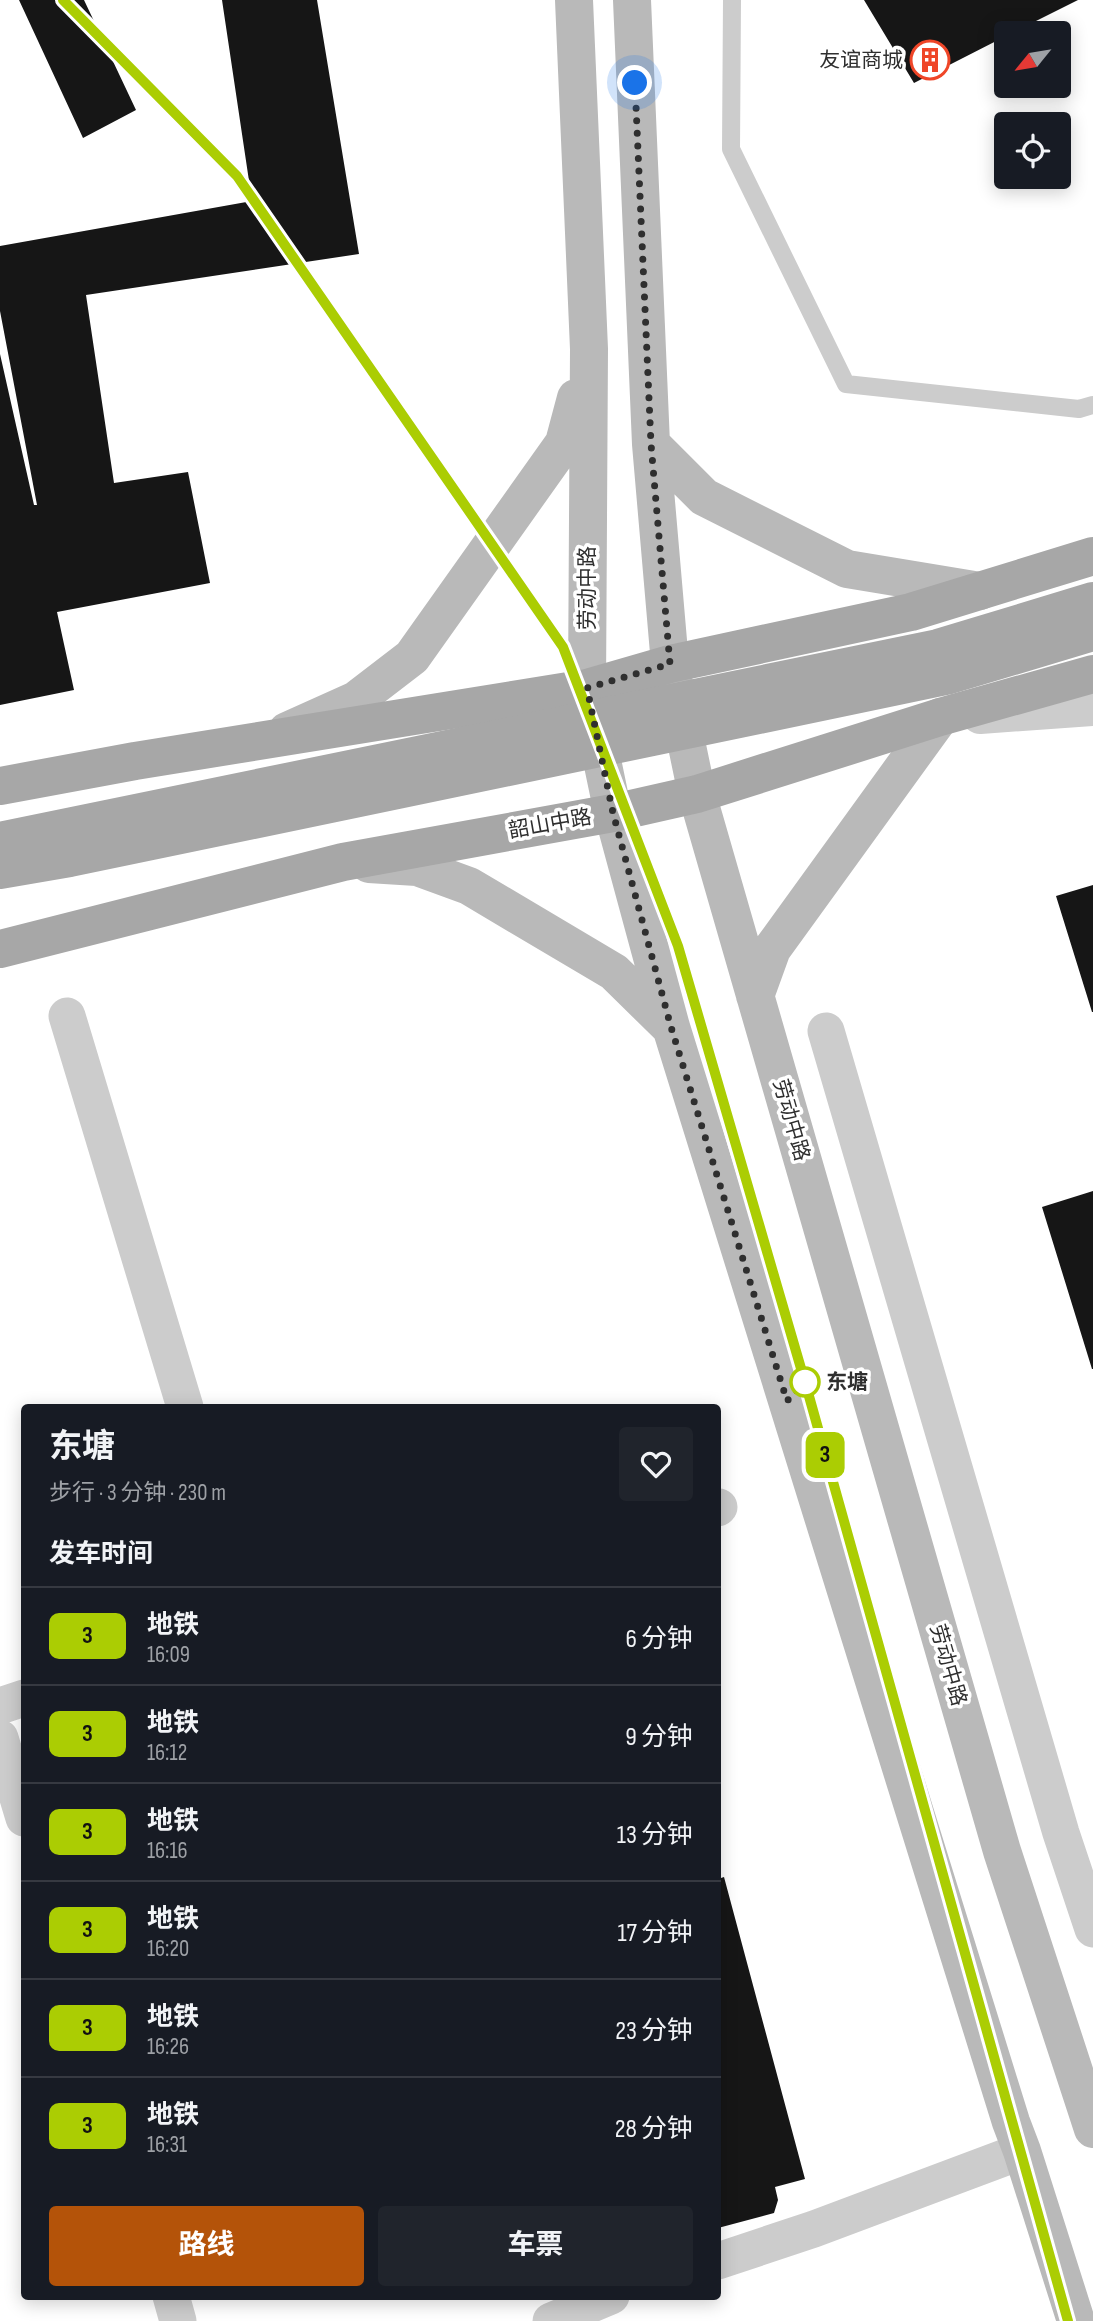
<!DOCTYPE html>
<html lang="zh">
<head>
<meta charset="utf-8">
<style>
	body { margin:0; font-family:"Sofia Sans Condensed","Noto Sans SC",sans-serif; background:#20242c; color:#f1f3f6; height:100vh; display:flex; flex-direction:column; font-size:26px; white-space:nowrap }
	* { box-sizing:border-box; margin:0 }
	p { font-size:23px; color:#9ea1a6 }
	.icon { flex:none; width:38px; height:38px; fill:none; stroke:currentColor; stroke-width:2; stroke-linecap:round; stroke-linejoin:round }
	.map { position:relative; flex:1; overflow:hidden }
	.details { position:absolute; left:21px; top:1404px; width:700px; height:896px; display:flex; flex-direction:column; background:#171b24; border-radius:7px; box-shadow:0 4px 18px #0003 }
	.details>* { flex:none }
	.badge { padding:0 14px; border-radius:10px; font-size:24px; line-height:46px }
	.needle { width:46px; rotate:240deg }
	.buttons { position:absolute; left:994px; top:21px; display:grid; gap:14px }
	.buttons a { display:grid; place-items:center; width:77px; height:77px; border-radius:7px; background:#171b24; box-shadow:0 4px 18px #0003; font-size:35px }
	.you { position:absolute; width:35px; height:35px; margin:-18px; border:5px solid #fff; border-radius:50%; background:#1a73e8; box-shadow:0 0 0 10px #1a73e833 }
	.map>.badge { position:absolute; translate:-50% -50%; box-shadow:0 0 0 4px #fff }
	h2 { padding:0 28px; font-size:26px; line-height:63px }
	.round { display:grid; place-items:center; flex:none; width:74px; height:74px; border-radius:7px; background:#20242c }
	.head { display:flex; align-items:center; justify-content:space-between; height:119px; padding:0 28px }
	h1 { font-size:33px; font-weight:700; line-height:52px }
	.primary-button { display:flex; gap:14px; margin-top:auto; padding:14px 28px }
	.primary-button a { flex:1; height:80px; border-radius:7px; background:#b45309; color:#fff; font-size:28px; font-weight:700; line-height:80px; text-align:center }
	.primary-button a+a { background:#20242c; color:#f1f3f6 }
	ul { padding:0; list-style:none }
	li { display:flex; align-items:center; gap:21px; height:98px; padding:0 28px; border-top:2px solid #363941 }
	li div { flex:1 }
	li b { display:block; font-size:26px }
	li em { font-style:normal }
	li .badge { min-width:77px; font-weight:700; text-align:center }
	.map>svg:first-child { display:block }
	.building { fill:#161616 }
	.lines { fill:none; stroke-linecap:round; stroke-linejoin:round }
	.service { stroke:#ccc; stroke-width:18 }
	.minor { stroke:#ccc; stroke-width:37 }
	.tertiary { stroke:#ccc; stroke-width:38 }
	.secondary { stroke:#b9b9b9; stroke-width:38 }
	.primary { stroke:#a7a7a7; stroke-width:38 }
	.primary-bridge { stroke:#a7a7a7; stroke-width:38 }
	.line-casing { stroke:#fff; stroke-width:16 }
	.line { stroke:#abcd03; stroke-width:10 }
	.walk { stroke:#2f2f2f; stroke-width:7; stroke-dasharray:0 12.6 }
	.stop-dot { fill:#fff; stroke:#abcd03; stroke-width:3.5 }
	.labels { text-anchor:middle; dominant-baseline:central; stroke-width:7; stroke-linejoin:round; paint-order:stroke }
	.poi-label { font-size:21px; fill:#2f2f2f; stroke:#fff; text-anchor:end }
	.street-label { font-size:21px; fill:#2f2f2f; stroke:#fff }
	.stop-label { font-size:21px; font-weight:bold; fill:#2f2f2f; stroke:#fff; text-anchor:start }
</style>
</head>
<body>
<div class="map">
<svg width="1093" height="2321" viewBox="0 0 1093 2321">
	<rect width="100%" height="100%" fill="#fff"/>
	<!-- building -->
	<path class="building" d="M19,0H84L136,110L83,138Z
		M222,0H317L359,254L86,295L114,483L188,472L210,583L57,612L74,690L0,705V354L34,505H37L0,311V246L252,201Z
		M864,0H1078L1012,33H1006V36L914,83Z
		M1093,885V1012H1092L1056,896Z
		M1093,1191V1369H1092L1042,1207Z
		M724,1877L805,2179L775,2187L778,2200L774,2213L718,2228V1879Z"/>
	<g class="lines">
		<!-- service -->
		<path class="service" d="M732,0L731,149L846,384L1079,409L1093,405"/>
		<!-- minor -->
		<path class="minor" d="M67,1016L185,1407
			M826,1031L1061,1833L1093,1929
			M718,1508L719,1507
			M0,1706L24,1698
			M0,1738L24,1818
			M718,2261L814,2229L1022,2151
			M171,2296L178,2321
			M551,2321L611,2296"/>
		<!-- tertiary -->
		<path class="tertiary" d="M980,715L1093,707"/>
		<!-- secondary -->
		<path class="secondary" d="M574,0L589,349L587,688L613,813L671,1027L1011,2122L1022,2151L1076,2321
			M632,0L651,444L670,664L697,794L1002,1851L1093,2129
			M651,444L704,497L847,569L980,591
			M287,731L356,700L412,657L564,443L576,398
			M369,864L417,867L469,886L614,972L669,1026
			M755,996L772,949L940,717"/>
		<!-- primary -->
		<path class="primary" d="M0,786L135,761L587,688L670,664L911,612L1093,556
			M0,949L343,862L613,813L697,794L940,717L1093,674"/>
		<!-- primary-bridge -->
		<path class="primary-bridge" d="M0,841L938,648L1093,601
			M0,870L70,858L946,676L1093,632"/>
	</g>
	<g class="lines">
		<defs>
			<path id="line" d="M63,0L237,176L563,647L678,946L807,1389L1068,2321"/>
		</defs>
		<!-- line casing -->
		<use href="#line" class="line-casing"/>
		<!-- line -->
		<use href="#line" class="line"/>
		<!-- walk -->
		<path class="walk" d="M635,83L651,444L670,664L587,688L613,813L671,1027L787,1401L805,1382"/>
	</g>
	<!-- icons -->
	<defs>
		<symbol id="building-ring" viewBox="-11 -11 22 22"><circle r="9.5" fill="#fff" stroke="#ef4628" stroke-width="1.5"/><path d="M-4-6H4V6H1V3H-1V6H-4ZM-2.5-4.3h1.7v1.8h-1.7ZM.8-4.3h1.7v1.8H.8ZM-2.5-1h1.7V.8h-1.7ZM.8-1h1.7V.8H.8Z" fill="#ef4628"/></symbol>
	</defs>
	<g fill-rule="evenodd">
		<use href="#building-ring" x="908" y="38" width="44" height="44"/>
	</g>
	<!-- markers -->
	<circle class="stop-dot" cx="805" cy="1382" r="14"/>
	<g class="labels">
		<!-- poi labels -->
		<g class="poi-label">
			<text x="903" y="60">友谊商城</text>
		</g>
		<!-- street labels -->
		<g class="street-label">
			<text transform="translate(587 588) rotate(-90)">劳动中路</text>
			<text transform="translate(550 824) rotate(-10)">韶山中路</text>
			<text transform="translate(791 1120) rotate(74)">劳动中路</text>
			<text transform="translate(948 1665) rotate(74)">劳动中路</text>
		</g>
		<!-- stop labels -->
		<g class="stop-label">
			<text x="826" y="1382">东塘</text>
		</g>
	</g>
</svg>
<div class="buttons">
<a><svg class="needle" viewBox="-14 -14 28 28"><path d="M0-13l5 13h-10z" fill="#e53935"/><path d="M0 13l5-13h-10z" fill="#9ea1a6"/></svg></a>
<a><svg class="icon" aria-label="locate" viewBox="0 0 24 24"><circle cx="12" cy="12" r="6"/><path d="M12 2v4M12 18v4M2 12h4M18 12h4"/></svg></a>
</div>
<div class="you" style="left:635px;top:83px"></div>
<b class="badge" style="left:825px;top:1455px;background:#abcd03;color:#111">3</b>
<section class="details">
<div class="head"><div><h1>东塘</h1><p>步行 · 3 分钟 · 230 m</p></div><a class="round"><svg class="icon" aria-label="heart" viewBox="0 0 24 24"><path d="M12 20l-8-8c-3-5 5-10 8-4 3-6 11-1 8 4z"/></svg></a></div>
<h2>发车时间</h2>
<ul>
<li><span class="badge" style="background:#abcd03;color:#111">3</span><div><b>地铁</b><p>16:09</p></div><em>6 分钟</em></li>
<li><span class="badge" style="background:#abcd03;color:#111">3</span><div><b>地铁</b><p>16:12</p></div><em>9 分钟</em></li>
<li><span class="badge" style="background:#abcd03;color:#111">3</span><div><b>地铁</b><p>16:16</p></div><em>13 分钟</em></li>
<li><span class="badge" style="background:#abcd03;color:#111">3</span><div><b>地铁</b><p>16:20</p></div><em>17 分钟</em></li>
<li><span class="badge" style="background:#abcd03;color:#111">3</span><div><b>地铁</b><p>16:26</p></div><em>23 分钟</em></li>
<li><span class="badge" style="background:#abcd03;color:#111">3</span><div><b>地铁</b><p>16:31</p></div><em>28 分钟</em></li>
</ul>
<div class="primary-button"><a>路线</a><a>车票</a></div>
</section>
</div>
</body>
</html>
